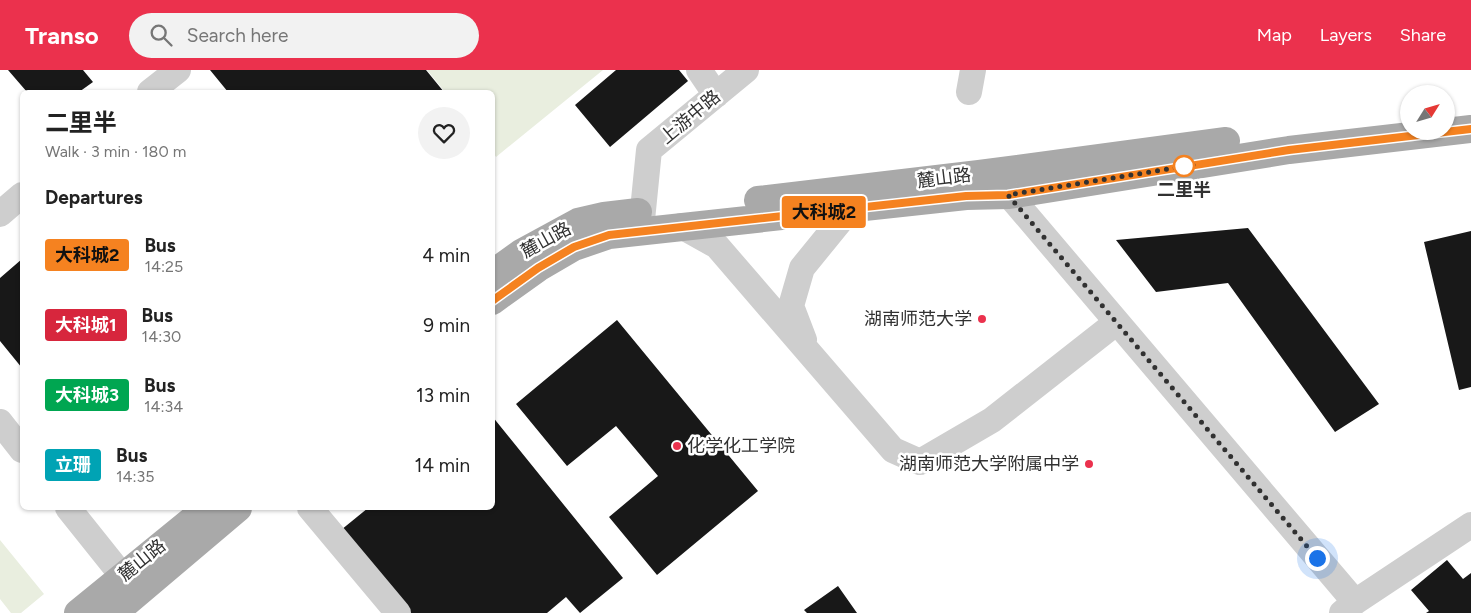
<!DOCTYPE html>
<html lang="en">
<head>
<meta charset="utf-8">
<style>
	body { margin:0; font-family:Figtree,"Noto Sans SC",sans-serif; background:#f2f2f2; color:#222; height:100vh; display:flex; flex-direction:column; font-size:19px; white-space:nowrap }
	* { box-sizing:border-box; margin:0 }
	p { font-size:16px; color:#767676 }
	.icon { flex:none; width:28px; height:28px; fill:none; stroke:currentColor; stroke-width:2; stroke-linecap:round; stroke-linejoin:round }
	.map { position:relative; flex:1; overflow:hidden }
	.details { position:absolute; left:20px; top:20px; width:475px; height:420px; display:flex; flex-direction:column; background:#fff; border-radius:8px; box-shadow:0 1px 4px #0004 }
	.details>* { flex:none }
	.badge { padding:0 10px; border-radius:4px; font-size:18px; line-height:32px }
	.needle { width:32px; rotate:53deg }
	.buttons { position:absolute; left:1400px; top:15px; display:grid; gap:10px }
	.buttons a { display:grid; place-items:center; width:55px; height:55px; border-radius:50%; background:#fff; box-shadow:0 1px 4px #0004; font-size:25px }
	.you { position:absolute; width:25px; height:25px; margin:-12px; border:4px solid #fff; border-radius:50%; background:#1a73e8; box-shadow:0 0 0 8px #1a73e833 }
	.map>.badge { position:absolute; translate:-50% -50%; box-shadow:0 0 0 2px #fff }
	h2 { padding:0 25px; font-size:19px; line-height:45px }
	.round { display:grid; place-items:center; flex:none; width:52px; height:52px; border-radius:26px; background:#f2f2f2 }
	.headline { display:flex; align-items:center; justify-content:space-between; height:85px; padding:0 25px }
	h1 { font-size:24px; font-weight:700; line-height:38px }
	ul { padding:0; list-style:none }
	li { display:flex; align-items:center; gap:15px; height:70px; padding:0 25px }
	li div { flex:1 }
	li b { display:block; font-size:19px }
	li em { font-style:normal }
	li .badge { min-width:55px; font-weight:700; text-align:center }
	header { display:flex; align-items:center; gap:30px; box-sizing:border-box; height:70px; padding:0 25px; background:#eb314d; color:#fff }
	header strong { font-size:24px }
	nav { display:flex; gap:28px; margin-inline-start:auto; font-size:18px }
	.search { width:350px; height:45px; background:#f2f2f2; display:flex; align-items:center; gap:12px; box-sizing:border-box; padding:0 18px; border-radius:28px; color:#767676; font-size:19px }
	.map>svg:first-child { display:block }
	.green { fill:#e9eedf }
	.building { fill:#181818 }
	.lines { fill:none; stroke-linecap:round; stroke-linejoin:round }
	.minor { stroke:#cecece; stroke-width:26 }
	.major { stroke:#a9a9a9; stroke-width:28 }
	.line-casing { stroke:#fff; stroke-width:11 }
	.line { stroke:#f58220; stroke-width:8 }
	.walk { stroke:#313131; stroke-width:5; stroke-dasharray:0 9 }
	.stop-dot { fill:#fff; stroke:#f58220; stroke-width:2.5 }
	.poi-dot { fill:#eb314d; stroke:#fff; stroke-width:2 }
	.labels { text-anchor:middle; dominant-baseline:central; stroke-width:5; stroke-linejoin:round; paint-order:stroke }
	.street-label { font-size:18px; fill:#313131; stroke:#fff }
	.stop-label { font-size:18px; font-weight:bold; fill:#313131; stroke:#fff }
	.poi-label { font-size:18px; fill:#313131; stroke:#fff; text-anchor:end }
</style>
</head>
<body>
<header>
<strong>Transo</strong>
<div class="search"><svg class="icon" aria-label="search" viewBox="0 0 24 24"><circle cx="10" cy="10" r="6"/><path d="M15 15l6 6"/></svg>Search here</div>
<nav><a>Map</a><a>Layers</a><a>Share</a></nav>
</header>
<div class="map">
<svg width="1471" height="543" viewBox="0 0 1471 543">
	<rect width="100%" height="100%" fill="#fff"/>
	<!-- green -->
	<path class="green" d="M427,0H603L496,87L493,82L492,22H445Z
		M0,470L44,524L21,543H11L0,529Z"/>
	<!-- building -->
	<path class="building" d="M8,0H83L93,12L79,22H27Z
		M210,0H426L444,22H228Z
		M616,0H679L688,11L610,77L575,35Z
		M1248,158L1379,334L1335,362L1228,213L1156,222L1116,170Z
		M1471,161V317L1459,320L1424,172Z
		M22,189V298L0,271V208Z
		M617,250L758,421L657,505L609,447L658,406L616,356L567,396L516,334Z
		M492,346L623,508L580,543L566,527L547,543H409L341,460L368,438H492Z
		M1447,490L1463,509L1471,503V543H1426L1429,541L1411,520Z
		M838,516L857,543H807L804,540Z"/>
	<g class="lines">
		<!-- minor -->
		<path class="minor" d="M699,0L716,25
			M150,22L178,0
			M969,22L973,0
			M1009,125L1355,532
			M0,144L22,125
			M681,156L717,176L893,380L920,392L992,350L1117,252
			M641,160L649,80L746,0
			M804,270L791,236L802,198L850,139
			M0,352L22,380
			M68,438L136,523
			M310,438L398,543
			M1342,543L1355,532L1471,455"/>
		<!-- major -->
		<path class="major" d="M758,130L979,104L1226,71
			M492,204L521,183L578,152L604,146L638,142
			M492,231L538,198L574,177L609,165L966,126L1009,125L1289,80L1471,59
			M78,543L207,438
			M114,543L238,438"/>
	</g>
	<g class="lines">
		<defs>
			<path id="line" d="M492,231L538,198L574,177L609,165L966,126L1008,125L1289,80L1471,59"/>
		</defs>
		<!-- line casing -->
		<use href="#line" class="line-casing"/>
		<!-- line -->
		<use href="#line" class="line"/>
		<!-- walk -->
		<path class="walk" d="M1184,96L1193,95L1008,125L1317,488"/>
	</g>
	<!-- markers -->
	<circle class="stop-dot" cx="1184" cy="96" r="10"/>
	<g class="poi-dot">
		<circle cx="982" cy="249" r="5"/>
		<circle cx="677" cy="376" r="5"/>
		<circle cx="1089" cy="394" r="5"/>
	</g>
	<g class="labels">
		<!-- street labels -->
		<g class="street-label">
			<text transform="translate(690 47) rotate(-40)">上游中路</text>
			<text transform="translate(944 108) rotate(-7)">麓山路</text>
			<text transform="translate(546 170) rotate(-29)">麓山路</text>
			<text transform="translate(142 490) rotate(-39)">麓山路</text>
		</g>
		<!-- stop labels -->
		<g class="stop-label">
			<text x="1184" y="120">二里半</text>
		</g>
		<!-- poi labels -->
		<g class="poi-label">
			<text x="972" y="249">湖南师范大学</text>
			<text x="687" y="376" text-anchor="start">化学化工学院</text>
			<text x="1079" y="394">湖南师范大学附属中学</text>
		</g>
	</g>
</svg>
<div class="buttons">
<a><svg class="needle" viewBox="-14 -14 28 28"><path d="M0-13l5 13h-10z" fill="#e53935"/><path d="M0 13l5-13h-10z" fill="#767676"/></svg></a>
</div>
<div class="you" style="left:1317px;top:488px"></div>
<b class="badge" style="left:824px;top:142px;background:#f58220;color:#111">大科城2</b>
<section class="details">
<div class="headline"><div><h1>二里半</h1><p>Walk · 3 min · 180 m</p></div><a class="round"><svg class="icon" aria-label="heart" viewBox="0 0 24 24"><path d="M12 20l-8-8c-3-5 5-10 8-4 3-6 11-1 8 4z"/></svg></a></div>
<h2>Departures</h2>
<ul>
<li><span class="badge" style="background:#f58220;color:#111">大科城2</span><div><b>Bus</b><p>14:25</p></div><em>4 min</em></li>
<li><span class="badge" style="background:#d7263d;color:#fff">大科城1</span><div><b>Bus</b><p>14:30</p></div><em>9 min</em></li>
<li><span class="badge" style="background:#00a651;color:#fff">大科城3</span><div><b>Bus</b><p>14:34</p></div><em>13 min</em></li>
<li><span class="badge" style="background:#00a3b4;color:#fff">立珊</span><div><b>Bus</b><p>14:35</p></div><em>14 min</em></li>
</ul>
</section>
</div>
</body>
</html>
